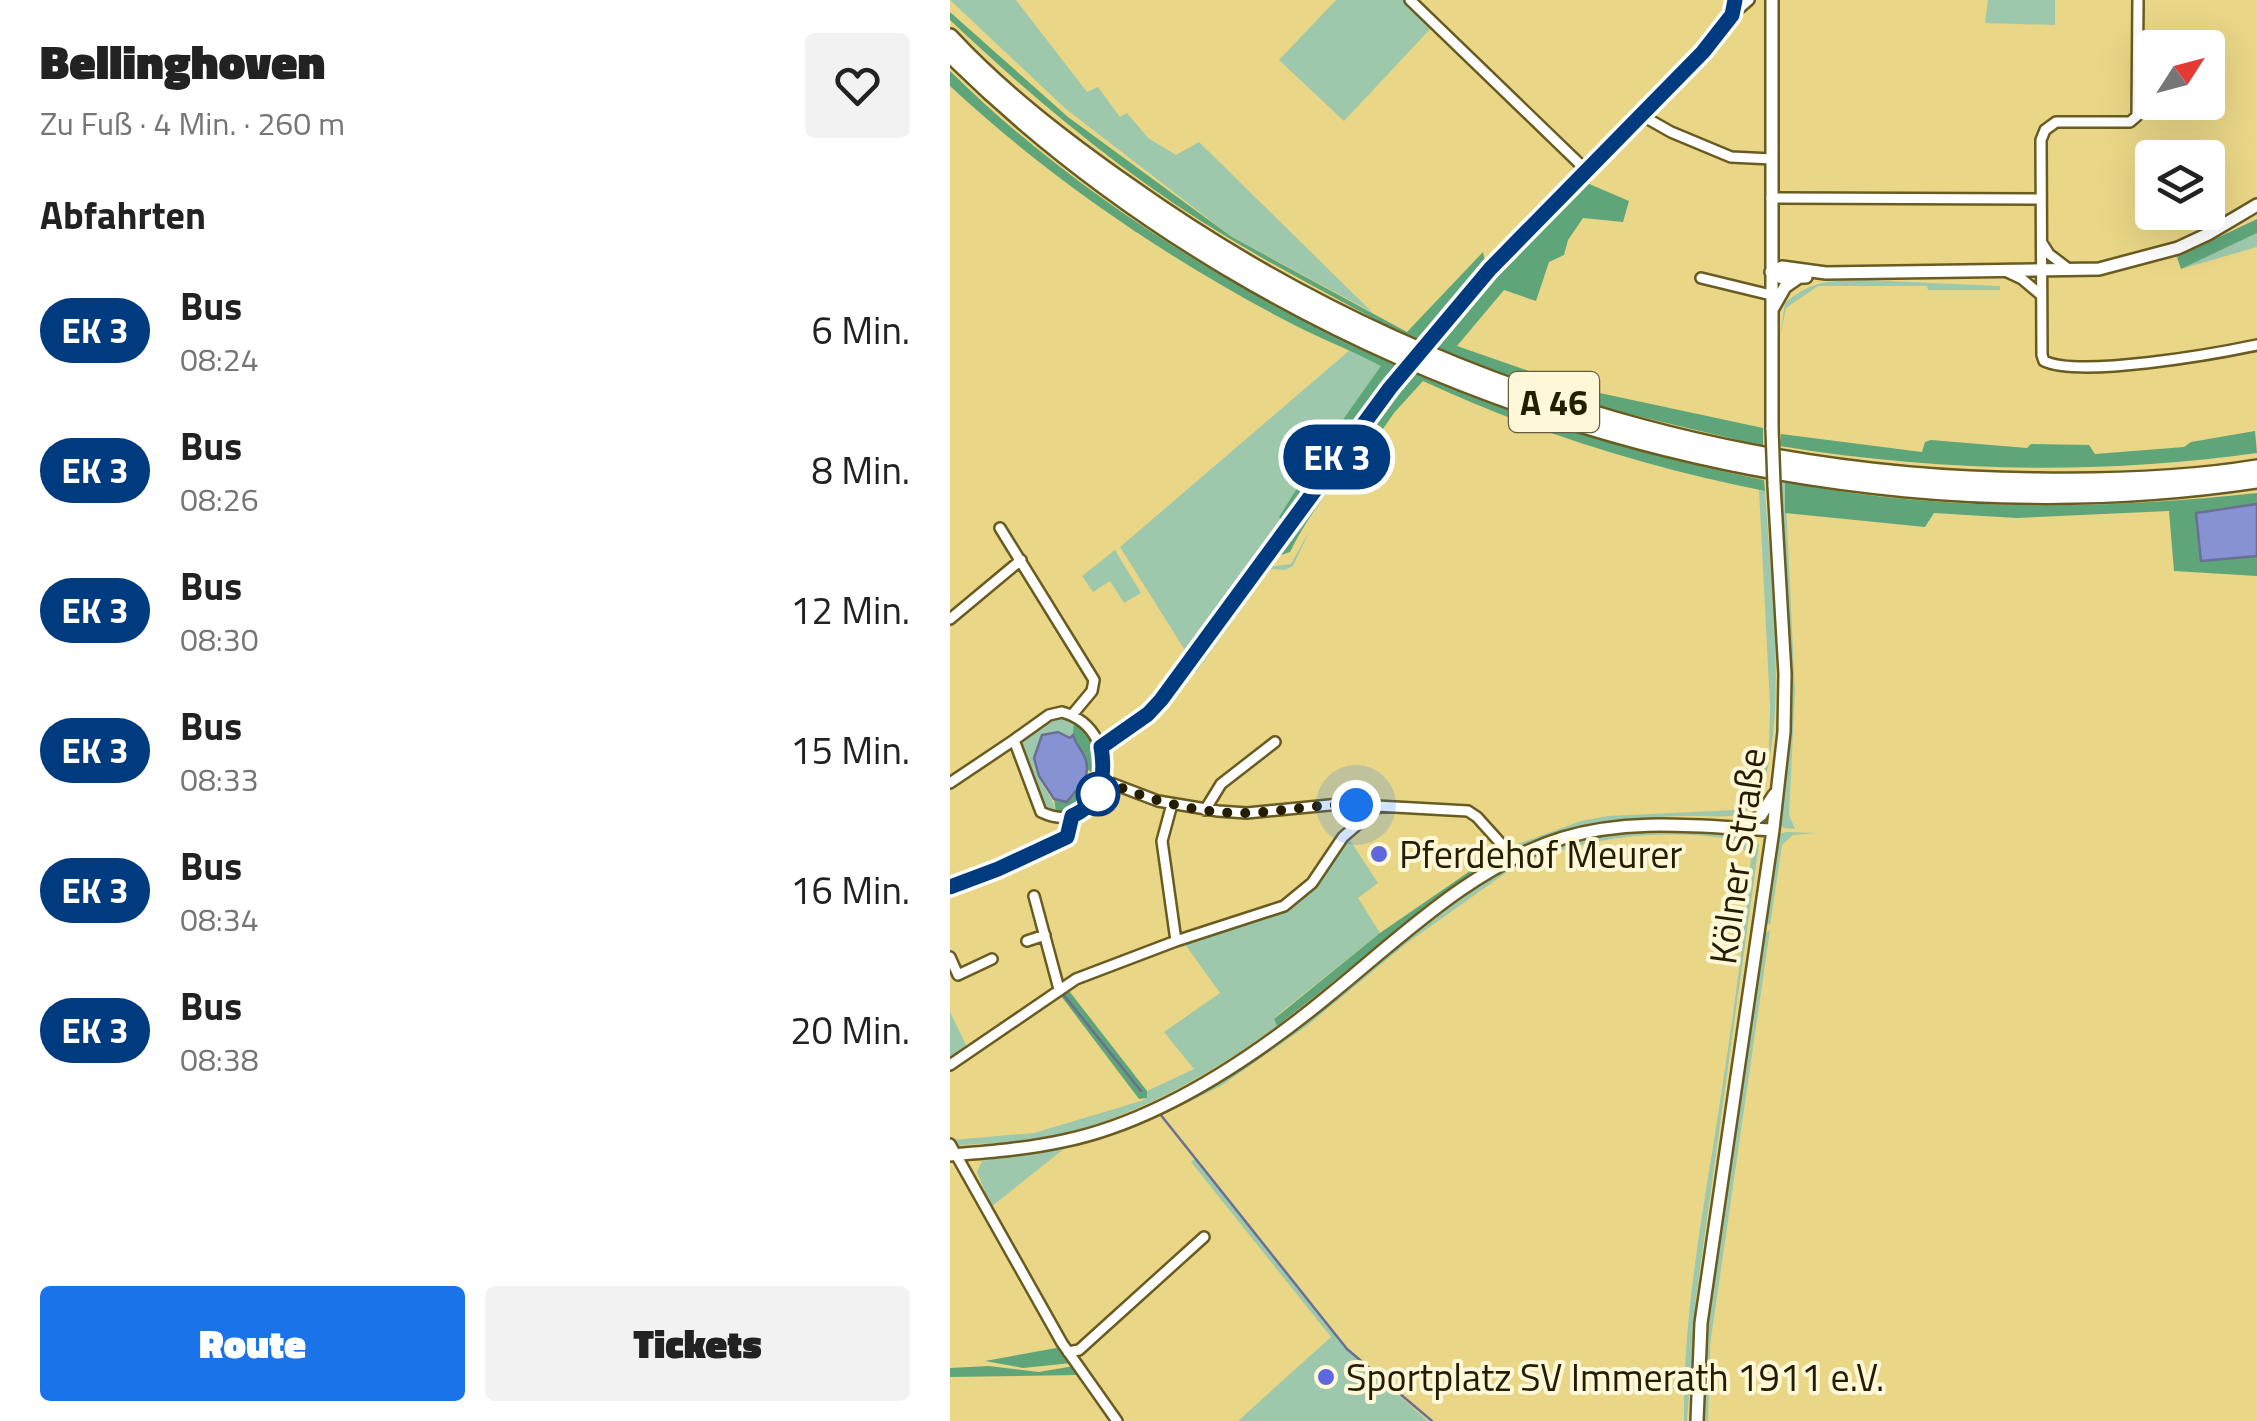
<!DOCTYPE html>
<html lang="de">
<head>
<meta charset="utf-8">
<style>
	body { margin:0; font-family:"Titillium Web",sans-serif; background:#f2f2f2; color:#222; height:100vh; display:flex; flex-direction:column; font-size:38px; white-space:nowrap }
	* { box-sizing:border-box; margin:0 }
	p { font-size:32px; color:#767676 }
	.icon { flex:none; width:55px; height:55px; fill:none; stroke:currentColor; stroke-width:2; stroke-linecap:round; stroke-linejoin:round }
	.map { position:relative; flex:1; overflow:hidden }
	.panel { display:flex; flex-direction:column; background:#fff; width:950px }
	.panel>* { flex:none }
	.badge { padding:0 20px; border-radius:32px; font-size:35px; line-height:65px }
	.needle { width:65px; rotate:54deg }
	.fabs { position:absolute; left:1185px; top:30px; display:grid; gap:20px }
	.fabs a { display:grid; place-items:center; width:90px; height:90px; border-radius:10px; background:#fff; box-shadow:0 10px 40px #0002; font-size:50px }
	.you { position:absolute; width:50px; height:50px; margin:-25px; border:8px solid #fff; border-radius:50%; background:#1a73e8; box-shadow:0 0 0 15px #1a73e833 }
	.map>.badge { position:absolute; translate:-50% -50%; box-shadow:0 0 0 5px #fff }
	h2 { padding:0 40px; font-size:38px; line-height:90px }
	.round { display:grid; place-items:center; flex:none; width:105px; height:105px; border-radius:10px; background:#f2f2f2 }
	.overview { display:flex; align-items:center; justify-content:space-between; height:170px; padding:0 40px }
	h1 { font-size:48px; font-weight:800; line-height:75px }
	.action { display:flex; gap:20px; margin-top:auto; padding:20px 40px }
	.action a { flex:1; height:115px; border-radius:10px; background:#1a73e8; color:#fff; font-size:40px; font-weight:800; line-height:115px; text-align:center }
	.action a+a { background:#f2f2f2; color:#222 }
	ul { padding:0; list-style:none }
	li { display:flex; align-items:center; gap:30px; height:140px; padding:0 40px }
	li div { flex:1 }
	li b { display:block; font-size:38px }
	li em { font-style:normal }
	li .badge { min-width:110px; font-weight:700; text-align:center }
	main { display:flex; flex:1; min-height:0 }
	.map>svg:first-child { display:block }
	.green { fill:#9ec8ac }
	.forest { fill:#5fa57a }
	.water { fill:#8792d2; stroke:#6a6f93; stroke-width:2.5 }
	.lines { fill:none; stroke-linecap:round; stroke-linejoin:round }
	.stream { stroke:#6a6f93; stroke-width:2.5 }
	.minor-casing { stroke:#6a5c20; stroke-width:14 }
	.secondary-casing { stroke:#6a5c20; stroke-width:16 }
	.motorway-casing { stroke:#6a5c20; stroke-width:20 }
	.minor { stroke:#fff; stroke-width:9 }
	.secondary { stroke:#fff; stroke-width:11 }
	.motorway { stroke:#fff; stroke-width:15 }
	.minor-bridge-casing { stroke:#6a5c20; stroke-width:14; stroke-linecap:butt }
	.secondary-bridge-casing { stroke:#6a5c20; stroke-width:16; stroke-linecap:butt }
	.minor-bridge { stroke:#fff; stroke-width:9 }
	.secondary-bridge { stroke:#fff; stroke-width:11 }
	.line-casing { stroke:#fff; stroke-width:22 }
	.line { stroke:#003b80; stroke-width:15 }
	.walk { stroke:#251d00; stroke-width:10; stroke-dasharray:0 18 }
	.stop-dot { fill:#fff; stroke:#003b80; stroke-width:5 }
	.poi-dot { fill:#5e67df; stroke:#fef7d8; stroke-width:4 }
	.labels { text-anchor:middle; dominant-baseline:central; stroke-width:8; stroke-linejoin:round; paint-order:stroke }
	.shield { fill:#fef7d8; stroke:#665e41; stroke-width:2.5 }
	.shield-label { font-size:35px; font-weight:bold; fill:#251d00 }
	.poi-label { font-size:38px; fill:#251d00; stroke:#fef7d8; text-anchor:start }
	.street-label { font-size:38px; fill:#251d00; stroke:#fef7d8 }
</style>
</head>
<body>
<main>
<section class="panel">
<div class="overview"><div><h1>Bellinghoven</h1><p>Zu Fuß · 4 Min. · 260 m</p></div><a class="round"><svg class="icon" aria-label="heart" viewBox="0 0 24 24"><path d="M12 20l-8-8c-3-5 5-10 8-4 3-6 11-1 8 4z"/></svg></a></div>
<h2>Abfahrten</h2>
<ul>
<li><span class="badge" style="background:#003b80;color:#fff">EK 3</span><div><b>Bus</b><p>08:24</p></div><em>6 Min.</em></li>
<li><span class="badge" style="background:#003b80;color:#fff">EK 3</span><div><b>Bus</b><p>08:26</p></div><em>8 Min.</em></li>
<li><span class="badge" style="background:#003b80;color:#fff">EK 3</span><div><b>Bus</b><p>08:30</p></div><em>12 Min.</em></li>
<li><span class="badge" style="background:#003b80;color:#fff">EK 3</span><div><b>Bus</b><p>08:33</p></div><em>15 Min.</em></li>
<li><span class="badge" style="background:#003b80;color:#fff">EK 3</span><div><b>Bus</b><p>08:34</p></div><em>16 Min.</em></li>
<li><span class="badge" style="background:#003b80;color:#fff">EK 3</span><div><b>Bus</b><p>08:38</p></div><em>20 Min.</em></li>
</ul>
<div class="action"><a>Route</a><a>Tickets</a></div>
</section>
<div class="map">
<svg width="1307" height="1421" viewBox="0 0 1307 1421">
	<rect width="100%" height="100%" fill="#e9d687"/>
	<!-- green -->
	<path class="green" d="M0,0H66L137,92L148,87L170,117L177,113L198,138L226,155L249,142L422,312L282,237L116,109Z
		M386,0H455L483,26L394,121L329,60Z
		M1038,0H1105V25L1035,23Z
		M1307,233V247L1231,269Z
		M916,280L1050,286V290H978L977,286H868L836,308L830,337L835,303C864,279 880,281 916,280Z
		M400,350L432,366L365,459L329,517L332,522L238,655L170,547Z
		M830,481L835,482L845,691L839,815L845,829L833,828L830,823L839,721Z
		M809,490L815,491C820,573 841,732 806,803C792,820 769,816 748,816C675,816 627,822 559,851L557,848L631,821L658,816L785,810L800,803L807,794L819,751L820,705Z
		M360,530L343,566L335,570L320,569L246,672L243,670L318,567L341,564Z
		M165,550L191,593L174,603L160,581L143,592L132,576Z
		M106,718L124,721L125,733L120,738L106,733L92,735C91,742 85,750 85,758C83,778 103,794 106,812L93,806L71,744L86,730Z
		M713,828L780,833L809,844L746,1298L737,1421H734C733,1328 748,1238 763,1147C778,1051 793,954 801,858L786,840C714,828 642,836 574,863L571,859C618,838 662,833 713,828Z
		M836,832L867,833L843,835L832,845L820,926L815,918L829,834Z
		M398,837L428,883L408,898L430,933L330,1013L324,1019L327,1026C256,1078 163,1130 75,1141C52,1144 28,1143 5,1146L1,1140L84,1133L191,1101L196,1099L197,1091L244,1069L214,1032L270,993L232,940L333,909Z
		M565,862L567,865L457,943L358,1025L271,1086L206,1118L115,1148L41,1207L27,1172L32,1161L80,1152L256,1087L467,929Z
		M820,930L760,1345L758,1421H752L756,1329L812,935Z
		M0,1012L18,1049L0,1062Z
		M246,1158L399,1352L478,1421H288L381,1337L241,1162Z"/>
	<!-- forest -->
	<path class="forest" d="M0,12L118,117L282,237L457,332L533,252L535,262L469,343C407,309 343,277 282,240C179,179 87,102 0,20Z
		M0,71C124,194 290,297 451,365L332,522L329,517L365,459L431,366C397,348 361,335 327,316C209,253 98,177 0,86Z
		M637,183L679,201L673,222L633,218L618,240L614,255L599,262L586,301L554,290L507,346L631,389L813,428V446L637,404L484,348L543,279Z
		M1307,219V233L1231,269L1227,257Z
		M464,371C577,421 692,456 814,480L815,491C696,467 583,432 473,381L444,413L417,452L414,451C385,480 358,515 340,552L331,555L328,549L334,538Z
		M1305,431L1307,453C1148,475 989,472 830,446L831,434L972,452L975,442L981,440L1077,448L1081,444L1139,445L1145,454L1234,447L1241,442Z
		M835,482C992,512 1149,510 1307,493V576L1224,571L1219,511L1066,518L984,513L975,527L835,513Z
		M124,721L145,741L149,777L138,770L134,756L123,735Z
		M128,791L138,797L121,812H106L104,799L117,802Z
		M552,849L555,852L529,867L327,1026L324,1019L430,933Z
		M116,987L197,1091V1098L189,1099L108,992Z
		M112,1347L122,1363L73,1368L35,1361Z
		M39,1366L89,1372L124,1366L128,1375L0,1377V1368Z"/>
	<!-- water -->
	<path class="water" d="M1307,504V556L1251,561L1246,513Z
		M108,732L120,738L123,735C126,745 132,750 135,758C143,779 125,790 117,802L104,799L89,776L84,758L92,735Z"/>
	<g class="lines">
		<!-- stream -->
		<path class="stream" d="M113,994L191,1091
			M210,1114L397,1349L482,1421"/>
		<defs>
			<path id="minor" d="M460,0L636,170
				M1188,0L1187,116L1180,122H1106L1095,130L1091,140L1092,355L1094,361C1130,378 1264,354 1307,345
				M782,15L785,0
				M691,115L721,132L781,157L822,159
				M821,198L1091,199
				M1092,243L1099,254L1120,270
				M1057,272L1072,279L1091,295
				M751,278L821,295
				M492,327L540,269L753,52L782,15L799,0
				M50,528L144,680L142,691L122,715
				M0,619L71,560
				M112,712C181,731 156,843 91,812L64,740L99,715Z
				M151,747L198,714L211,700L441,387
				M153,780L208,801L268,811L297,813L390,804L518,811L527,817L563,857
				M0,783L64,740
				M222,804L212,841L226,941
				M255,810L271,784L325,742
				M0,887L107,843C118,836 122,830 122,817
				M84,896L109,989
				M77,941L95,935
				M0,957L8,975L42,959
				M0,1065L126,979L226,941L334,906L362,883L393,837L428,807
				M0,1144L112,1343L167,1421
				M118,1352L129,1350L254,1237"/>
			<path id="secondary" d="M822,0V429
				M821,272L832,267L876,273L1149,269L1228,248L1258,234L1307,205
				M821,272L832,278L856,277
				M823,308L835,287L848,278
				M794,828L811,815L824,795
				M0,1155C37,1152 77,1149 113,1141C211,1121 306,1056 382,993C452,936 524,865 613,838C682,817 753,827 823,830
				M747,1421L751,1323L823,830L834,732L835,674L824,485"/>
			<path id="motorway" d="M0,37C53,94 116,142 180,187C445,375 763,479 1088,481C1161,482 1235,480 1307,468
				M0,54C331,382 846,549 1307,480"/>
		</defs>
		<!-- minor casing -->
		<use href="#minor" class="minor-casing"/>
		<!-- secondary casing -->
		<use href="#secondary" class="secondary-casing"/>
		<!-- motorway casing -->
		<use href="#motorway" class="motorway-casing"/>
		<!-- minor -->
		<use href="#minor" class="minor"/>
		<!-- secondary -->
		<use href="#secondary" class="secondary"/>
		<!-- motorway -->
		<use href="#motorway" class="motorway"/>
		<defs>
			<path id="minor-bridge" d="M441,387L492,327"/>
			<path id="secondary-bridge" d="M822,429L824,485"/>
		</defs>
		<!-- minor-bridge casing -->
		<use href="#minor-bridge" class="minor-bridge-casing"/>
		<!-- secondary-bridge casing -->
		<use href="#secondary-bridge" class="secondary-bridge-casing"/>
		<!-- minor-bridge -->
		<use href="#minor-bridge" class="minor-bridge"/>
		<!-- secondary-bridge -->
		<use href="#secondary-bridge" class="secondary-bridge"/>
	</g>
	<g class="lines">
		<defs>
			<path id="line" d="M0,887L48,869L117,837L122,816C152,803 156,776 151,747L198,714L211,700L440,388L540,269L753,52L782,15L785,0"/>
		</defs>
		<!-- line casing -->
		<use href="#line" class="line-casing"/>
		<!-- line -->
		<use href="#line" class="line"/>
		<!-- walk -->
		<path class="walk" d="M148,794L153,780C198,800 247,814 297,813C334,812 370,803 406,805"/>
	</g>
	<!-- markers -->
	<circle class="stop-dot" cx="148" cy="794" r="20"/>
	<g class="poi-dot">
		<circle cx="429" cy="854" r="10"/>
		<circle cx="376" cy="1377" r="10"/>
	</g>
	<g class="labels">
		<!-- shield labels -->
		<rect class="shield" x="559" y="372" width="90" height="60" rx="8"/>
		<g class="shield-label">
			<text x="604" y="402">A 46</text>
		</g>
		<!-- poi labels -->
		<g class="poi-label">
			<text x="449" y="854">Pferdehof Meurer</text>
			<text x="396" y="1377">Sportplatz SV Immerath 1911 e.V.</text>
		</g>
		<!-- street labels -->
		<g class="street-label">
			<text transform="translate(787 856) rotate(-82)">Kölner Straße</text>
		</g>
	</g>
</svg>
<div class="fabs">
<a><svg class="needle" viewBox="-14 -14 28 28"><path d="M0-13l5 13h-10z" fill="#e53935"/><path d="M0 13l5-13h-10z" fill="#767676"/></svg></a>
<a><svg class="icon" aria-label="layers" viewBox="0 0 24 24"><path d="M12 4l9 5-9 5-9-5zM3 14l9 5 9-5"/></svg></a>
</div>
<div class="you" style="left:406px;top:805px"></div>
<b class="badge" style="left:387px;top:457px;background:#003b80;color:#fff">EK 3</b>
</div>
</main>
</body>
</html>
